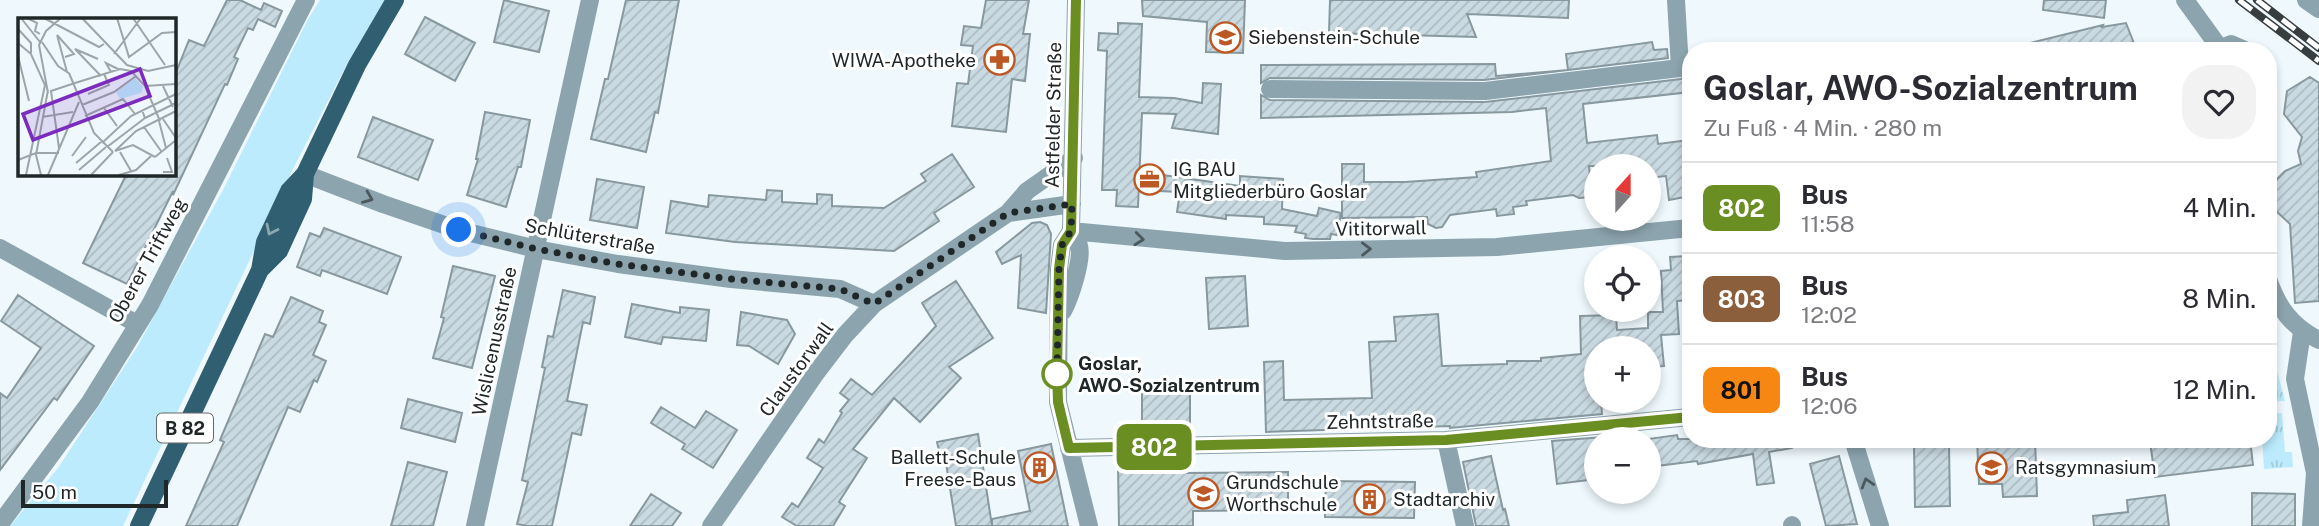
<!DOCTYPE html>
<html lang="de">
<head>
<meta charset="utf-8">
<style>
	body { margin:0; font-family:"Public Sans",sans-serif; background:#f2f2f3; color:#2b2b33; height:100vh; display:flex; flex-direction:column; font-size:26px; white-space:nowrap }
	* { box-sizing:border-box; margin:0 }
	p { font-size:23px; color:#7c7c81 }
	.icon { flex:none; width:38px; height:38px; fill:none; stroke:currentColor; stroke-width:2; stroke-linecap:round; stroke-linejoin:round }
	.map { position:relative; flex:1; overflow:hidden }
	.side { position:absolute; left:1682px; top:42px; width:595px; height:406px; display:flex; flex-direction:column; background:#fff; border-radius:28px; box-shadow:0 4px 10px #0003 }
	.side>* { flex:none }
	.badge { padding:0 14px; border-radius:10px; font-size:24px; line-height:46px }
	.needle { width:46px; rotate:21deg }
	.fabs { position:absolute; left:1584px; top:154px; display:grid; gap:14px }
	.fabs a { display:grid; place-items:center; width:77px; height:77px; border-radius:50%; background:#fff; box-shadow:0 4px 10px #0003; font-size:35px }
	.scale { position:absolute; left:21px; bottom:18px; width:147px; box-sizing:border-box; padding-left:7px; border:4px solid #202729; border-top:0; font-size:19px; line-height:24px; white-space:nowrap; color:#202729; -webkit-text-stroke:5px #fff; paint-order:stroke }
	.you { position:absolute; width:35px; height:35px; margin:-18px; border:5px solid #fff; border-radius:50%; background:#1a73e8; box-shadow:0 0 0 10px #1a73e833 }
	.map>.badge { position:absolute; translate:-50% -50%; box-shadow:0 0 0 4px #fff }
	.round { display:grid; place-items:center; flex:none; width:74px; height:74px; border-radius:28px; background:#f2f2f3 }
	.overview { display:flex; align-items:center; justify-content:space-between; height:119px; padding:0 21px }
	h1 { font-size:33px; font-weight:700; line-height:52px }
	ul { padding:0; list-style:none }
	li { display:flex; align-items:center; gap:21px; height:91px; padding:0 21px; border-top:2px solid #e1e1e2 }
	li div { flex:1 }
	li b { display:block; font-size:26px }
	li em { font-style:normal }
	li .badge { min-width:77px; font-weight:700; text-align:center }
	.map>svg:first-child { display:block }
	.grass { fill:url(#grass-tufts) }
	.park { fill:#bcebfe }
	.building { fill:url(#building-hatch); stroke:#88989f; stroke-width:2 }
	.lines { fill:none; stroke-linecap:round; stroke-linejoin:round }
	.minor { stroke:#8ca4ae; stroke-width:18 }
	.major { stroke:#305f71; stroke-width:18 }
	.rail-casing { stroke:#373e40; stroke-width:8 }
	.rail { stroke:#fff; stroke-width:5; stroke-dasharray:16; stroke-linecap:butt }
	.oneway { stroke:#4b595e }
	.oneway2 { stroke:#8da7b1 }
	.line-casing { stroke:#fff; stroke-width:16 }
	.line { stroke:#6b8e23; stroke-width:10 }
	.walk { stroke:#202729; stroke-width:7; stroke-dasharray:0 12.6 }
	.stop-dot { fill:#fff; stroke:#6b8e23; stroke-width:3.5 }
	.labels { text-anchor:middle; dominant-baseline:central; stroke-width:6; stroke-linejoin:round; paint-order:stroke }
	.shield { fill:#fff; stroke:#636869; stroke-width:2 }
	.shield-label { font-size:18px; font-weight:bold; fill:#202729 }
	.poi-label { font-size:19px; fill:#202729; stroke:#fff; text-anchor:start }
	.street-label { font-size:19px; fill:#202729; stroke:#fff }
	.stop-label { font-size:19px; font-weight:bold; fill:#202729; stroke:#fff; text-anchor:start }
	.inset-road { fill:none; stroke:#9ca5a8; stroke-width:2 }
	.view { fill:#7b2cbf; fill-opacity:0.15; stroke:#7b2cbf; stroke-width:3.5 }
	.inset-edge { fill:none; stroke:#202729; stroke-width:3.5 }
</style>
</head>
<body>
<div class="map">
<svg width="2319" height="526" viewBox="0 0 2319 526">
	<defs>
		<pattern id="grass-tufts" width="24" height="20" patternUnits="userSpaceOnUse" patternTransform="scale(1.75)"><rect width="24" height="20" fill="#bcebfe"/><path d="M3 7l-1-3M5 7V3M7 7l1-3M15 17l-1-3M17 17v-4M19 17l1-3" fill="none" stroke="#a1cada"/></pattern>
		<pattern id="building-hatch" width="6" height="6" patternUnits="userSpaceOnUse" patternTransform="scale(1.75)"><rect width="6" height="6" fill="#cadae2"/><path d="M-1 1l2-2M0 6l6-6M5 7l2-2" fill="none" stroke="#adbbc2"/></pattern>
	</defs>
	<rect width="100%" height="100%" fill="#eff9fd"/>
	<!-- grass -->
	<path class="grass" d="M2277,371L2285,401L2268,402V372Z
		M2282,413L2285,452H2292L2293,467L2264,469L2262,439H2268V414Z"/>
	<!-- park -->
	<path class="park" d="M320,0H385L348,62L293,169L123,526H10L58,468L136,349L224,188L307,21Z"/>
	<!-- building -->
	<path class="building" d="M227,0H240L261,10L264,3L282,11L275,27L258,19L253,30L248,28L234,57L238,59L227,85L225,84L173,195V191L127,284L83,263L127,173H173V80L189,40L204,46Z
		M504,0L549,11L539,52L494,42Z
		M626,0H679L658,113L655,112L646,152L591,139L605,79H608Z
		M986,0H1029L1023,34H1030L1025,81L1012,79L1006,132L952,126L957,83L968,84L973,46L961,45L964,26L981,28Z
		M1142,0H1245L1243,53L1206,52L1207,22L1143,16Z
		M1330,0H1569L1568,18L1467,14L1476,37L1329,33Z
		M2044,0H2106L2104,18L2043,10Z
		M425,17L475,43L455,81L405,54Z
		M1118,23L1142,24L1139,97L1174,98L1202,103L1203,83L1221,84L1218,134L1172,128L1176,114L1142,113L1138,207L1116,206L1117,190H1102L1107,51L1098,50L1099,33L1118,34Z
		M2126,23L2137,51H2022V45L2103,25L2102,27Z
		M1652,42L1654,50L1667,49L1668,58L1484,80L1270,78L1261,83V65L1495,64L1496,76L1568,70L1566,54Z
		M1690,72V92L1583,104L1587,143L1657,135L1658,144L1690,140V196L1669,200L1666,176L1648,178V166H1589L1592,197L1579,198L1573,195L1526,201L1527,205L1513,207L1514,214L1497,216L1496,209L1450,215L1442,227L1436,228L1428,224L1427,217L1342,218V164H1364V182H1405L1477,177L1476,172L1551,161L1546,108L1512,112L1261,118V95L1270,100L1485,102L1681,79Z
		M2310,77L2319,83V301L2295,303L2290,224L2275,210L2272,200V190L2276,180L2285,171L2301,164L2298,151L2302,137L2284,114L2287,91Z
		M485,112L530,120L521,167H518L506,207L467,195L478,159H476Z
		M373,117L433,140L418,180L358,157Z
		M952,154L974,187L934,213L939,221L894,251L735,242L666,233L671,201L708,207L709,195L766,200L767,190L782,191V202L817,204V194L832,195V206L884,208L926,181L921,174Z
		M1163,175L1240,186V176L1283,179L1282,209L1317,216L1319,208L1341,213L1337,235L1331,234L1330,239H1313L1305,238L1306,234L1295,232L1297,226L1264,224V217L1226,215V219L1177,212L1180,192L1159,191Z
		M597,179L644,187L637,228L590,220Z
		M1040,222L1047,225L1051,234L1046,313L1018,308L1021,255L1002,264L996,252L1032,223Z
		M324,228L401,257L387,294L322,270L320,276L297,267L310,233L320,237Z
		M1688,256L1689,264H1690V300L1677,301L1679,334L1661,335L1664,366L1648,367V348H1596V401H1601L1602,414L1450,428V426L1266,432L1264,362L1283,361L1284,400L1372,398L1369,342L1396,341L1394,317L1438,314L1442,366L1507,364V361H1541V358L1581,354L1580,316L1616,315L1617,330L1648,328V312H1663L1661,271L1671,270L1670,257Z
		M453,266L495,276L472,368L433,358L444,318L441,317Z
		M1245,276L1248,326L1209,329L1206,278Z
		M956,281L993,338L949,367L961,378L920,422L894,398L853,449L867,458L839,502L845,506L833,526H797L782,517L792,503L798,507L823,468L807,458L819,439L824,443L842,413L840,411L849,400L840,393L851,379L872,395L936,326L922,303Z
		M563,290L595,297L590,324L583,322L567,401L587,405L581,435L572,433L552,526H527L517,524L528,482L522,480L545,368L542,367L548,336L553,337Z
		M18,295L94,346L57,400L54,398L0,470V393L7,398L41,348L1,321Z
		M291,297L323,311L319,322L326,325L313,355L326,361L317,382L314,380L300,412L288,407L237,526H186L224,442L220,440L265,334L273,337Z
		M632,304L680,313V307L709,310L706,341L663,337L661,344L625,337Z
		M741,312L787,320L795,334L778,364L749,346L737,345Z
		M1142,387L1190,388V427L1142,426Z
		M408,399L462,413L455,442L401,428Z
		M661,407L695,428L706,411L737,430L713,468L682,449L685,444L651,423Z
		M978,434L992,526H956L946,463L942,464L937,442Z
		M1677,435L1678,439H1791L1792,448L1769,452L1774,483L1757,485L1753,454L1698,464L1697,461L1648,467V439Z
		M1604,437L1605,439H1596V479L1557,484L1552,441Z
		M1977,439H2035L2037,496L2003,497L2002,484H1979Z
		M2169,439H2250L2253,465L2155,477L2150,442Z
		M1051,444L1068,526H992V519L1030,511L1018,451Z
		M1949,445L1950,506L1915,507L1914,446Z
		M1491,456L1503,510L1505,509L1509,526H1476L1463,462Z
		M1839,456L1857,524L1826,526L1810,464Z
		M408,462L447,472L433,526H391Z
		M1118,467H1187V473L1288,472V510L1193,511V526H1119Z
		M1326,481L1415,482L1414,518L1325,517Z
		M2252,493L2295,494V526H2252Z
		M651,494L681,513L672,526H630Z
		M2165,495L2169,526H2094L2093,516L2128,512L2127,500Z"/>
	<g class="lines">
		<!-- minor -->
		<path class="minor" d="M1076,0L1071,231L1062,245L1059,269L1058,402L1089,526
			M2185,0L2219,47
			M2306,0L2319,9
			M2214,51L2231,44L2247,51
			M1270,89L1485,91L1680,68L1676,0
			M305,174L383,204L459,230L536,249L618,264L731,279L840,289L874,304
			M1008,213L1072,204
			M1071,231L1285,251L1497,247L1690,228
			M0,248L137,324
			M2268,279C2278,308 2292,327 2319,340
			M1063,311C1070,298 1083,259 1079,246C1078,241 1074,236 1071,231
			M2302,332L2295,379L2315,473L2311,526
			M1853,439L1880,526
			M1446,440L1465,526
			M1069,448L1446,440L1690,417
			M0,524L90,402L150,305L306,0
			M1792,525V526
			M475,526L590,0
			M711,526L816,373L845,335L874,304L1008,213L1027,191L1074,158"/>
		<!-- major -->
		<path class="major" d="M260,270L279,251L303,199L305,174
			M139,526L260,270L265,242L289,191L305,174L357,65L395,0"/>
		<defs>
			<path id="rail" d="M2239,0L2319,61
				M2257,0L2319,48"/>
		</defs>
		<!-- rail casing -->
		<use href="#rail" class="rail-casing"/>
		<!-- rail -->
		<use href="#rail" class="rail"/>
	</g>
	<!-- one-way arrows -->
	<defs><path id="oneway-chevron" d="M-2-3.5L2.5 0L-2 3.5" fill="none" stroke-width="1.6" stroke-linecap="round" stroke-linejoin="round" transform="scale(1.75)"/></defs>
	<g class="oneway">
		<use href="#oneway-chevron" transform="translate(368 198) rotate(22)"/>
		<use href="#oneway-chevron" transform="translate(1139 239) rotate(6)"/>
		<use href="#oneway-chevron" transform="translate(1366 249) rotate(-1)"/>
		<use href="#oneway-chevron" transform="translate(1867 483) rotate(-107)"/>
	</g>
	<use class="oneway2" href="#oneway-chevron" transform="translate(271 230) rotate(116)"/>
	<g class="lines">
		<defs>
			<path id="line" d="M1076,0L1071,231L1062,245L1059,269L1057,370L1058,402L1069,448L1446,440L1690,417"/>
		</defs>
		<!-- line casing -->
		<use href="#line" class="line-casing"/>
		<!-- line -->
		<use href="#line" class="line"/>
		<!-- walk -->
		<path class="walk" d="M459,230L536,249L618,264L731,279L840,289L874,304L1008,213L1072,204L1071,231L1062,245L1059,269L1057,374"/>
	</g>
	<!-- icons -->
	<defs>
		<symbol id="school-ring" viewBox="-11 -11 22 22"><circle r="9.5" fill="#fff" stroke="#bc5824" stroke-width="1.5"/><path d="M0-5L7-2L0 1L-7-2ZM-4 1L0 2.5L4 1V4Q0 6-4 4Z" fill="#bc5824"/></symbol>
		<symbol id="pharmacy-ring" viewBox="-11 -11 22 22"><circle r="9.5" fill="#fff" stroke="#bc5824" stroke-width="1.5"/><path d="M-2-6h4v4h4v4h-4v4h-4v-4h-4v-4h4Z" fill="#bc5824"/></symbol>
		<symbol id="office-ring" viewBox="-11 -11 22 22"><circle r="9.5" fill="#fff" stroke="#bc5824" stroke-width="1.5"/><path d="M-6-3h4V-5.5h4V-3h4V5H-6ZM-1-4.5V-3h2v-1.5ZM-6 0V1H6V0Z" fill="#bc5824"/></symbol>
		<symbol id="building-ring" viewBox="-11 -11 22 22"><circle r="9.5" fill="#fff" stroke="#bc5824" stroke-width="1.5"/><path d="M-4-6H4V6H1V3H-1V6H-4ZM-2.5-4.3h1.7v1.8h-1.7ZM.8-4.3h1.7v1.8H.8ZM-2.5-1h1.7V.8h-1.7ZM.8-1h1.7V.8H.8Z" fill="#bc5824"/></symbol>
	</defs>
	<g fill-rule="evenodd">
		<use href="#school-ring" x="1208" y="20" width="35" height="35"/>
		<use href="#pharmacy-ring" x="982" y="42" width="35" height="35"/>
		<use href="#office-ring" x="1132" y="162" width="35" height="35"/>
		<use href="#school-ring" x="1974" y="450" width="35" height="35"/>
		<use href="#building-ring" x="1022" y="450" width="35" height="35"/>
		<use href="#school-ring" x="1186" y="476" width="35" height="35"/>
		<use href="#building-ring" x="1352" y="482" width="35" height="35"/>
	</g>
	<!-- markers -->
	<circle class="stop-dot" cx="1057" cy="374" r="14"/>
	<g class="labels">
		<!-- shield labels -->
		<rect class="shield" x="157" y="413.5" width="56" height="29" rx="5"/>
		<g class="shield-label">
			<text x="185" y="428">B 82</text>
		</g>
		<!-- poi labels -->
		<g class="poi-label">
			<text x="1248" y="37">Siebenstein-Schule</text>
			<text x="976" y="60" text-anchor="end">WIWA-Apotheke</text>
			<text x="1173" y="169">IG BAU<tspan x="1173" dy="22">Mitgliederbüro Goslar</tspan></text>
			<text x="1016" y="457" text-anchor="end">Ballett-Schule<tspan x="1016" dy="22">Freese-Baus</tspan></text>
			<text x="2015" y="467">Ratsgymnasium</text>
			<text x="1226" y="482">Grundschule<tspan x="1226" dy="22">Worthschule</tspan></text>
			<text x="1393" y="499">Stadtarchiv</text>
		</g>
		<!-- street labels -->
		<g class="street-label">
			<text transform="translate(1053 115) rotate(-89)">Astfelder Straße</text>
			<text transform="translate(1381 228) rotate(-1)">Vititorwall</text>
			<text transform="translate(590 236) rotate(10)">Schlüterstraße</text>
			<text transform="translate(147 260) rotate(-61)">Oberer Triftweg</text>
			<text transform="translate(494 341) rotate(-78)">Wislicenusstraße</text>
			<text transform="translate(796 369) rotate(-54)">Claustorwall</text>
			<text transform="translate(1380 421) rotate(-1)">Zehntstraße</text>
		</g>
		<!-- stop labels -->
		<g class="stop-label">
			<text x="1078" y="363">Goslar,<tspan x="1078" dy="22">AWO-Sozialzentrum</tspan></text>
		</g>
	</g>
	<!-- overview -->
	<g transform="translate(18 18)">
		<rect width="158" height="158" fill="#eff9fd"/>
		<path d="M117,60L125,69L123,75L102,81L98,74Z" fill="#bcebfe"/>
		<path class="inset-road" d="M3,0L22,24M9,0L19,5L17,13L22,16M26,0L81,29L86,26M64,0L109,47L130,53L158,47M99,0L111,39L144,15L158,14M115,0L147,47M0,11L13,25V35M39,17L49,54M39,17L56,36L47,39M24,24L40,48L52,56M0,25L13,36L27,67L8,157M96,36L123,0M0,38L11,83M80,41L57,31L83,58M93,54L88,45L100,51M51,55L76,115L95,134M57,65L102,51L113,53L127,68L142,103M127,68L158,66M145,68L155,89M30,75L21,27L28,13L43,0M70,76L91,67L86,56M64,87L96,74L118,58M86,90L99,108M124,92L127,100L158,85M67,98L105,81L117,96M24,99L55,94M145,101L158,120M141,103L148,130M126,109L143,133M84,125L113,98L158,76M89,129L127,100M41,130L33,73L57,65M97,133L118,113L158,93M97,133L115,127L137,139M102,134L113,153M54,138L68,119M137,139L158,122M0,142L18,135H41M58,145L83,124M61,152L88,129M145,154H154L149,140M23,157L18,137L30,72M30,157L61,84M73,157L95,134M101,157L118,152L133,138"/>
		<path class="view" d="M122,51L132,78L15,122L5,96Z"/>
		<rect width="158" height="158" class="inset-edge"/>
	</g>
</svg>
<div class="fabs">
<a><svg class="needle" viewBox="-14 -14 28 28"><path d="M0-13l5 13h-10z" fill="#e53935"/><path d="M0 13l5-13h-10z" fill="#7c7c81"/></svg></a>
<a><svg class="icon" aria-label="locate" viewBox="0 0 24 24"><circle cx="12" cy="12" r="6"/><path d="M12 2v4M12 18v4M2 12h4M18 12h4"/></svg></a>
<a>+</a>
<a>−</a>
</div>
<div class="scale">50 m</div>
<div class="you" style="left:459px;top:230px"></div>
<b class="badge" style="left:1154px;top:447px;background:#6b8e23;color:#fff">802</b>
<section class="side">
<div class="overview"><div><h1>Goslar, AWO-Sozialzentrum</h1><p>Zu Fuß · 4 Min. · 280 m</p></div><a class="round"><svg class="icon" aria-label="heart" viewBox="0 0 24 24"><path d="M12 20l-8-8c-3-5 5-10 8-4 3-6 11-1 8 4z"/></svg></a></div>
<ul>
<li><span class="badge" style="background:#6b8e23;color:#fff">802</span><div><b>Bus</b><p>11:58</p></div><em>4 Min.</em></li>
<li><span class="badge" style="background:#8b5e3c;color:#fff">803</span><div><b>Bus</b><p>12:02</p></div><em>8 Min.</em></li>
<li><span class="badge" style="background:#f68712;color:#111">801</span><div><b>Bus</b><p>12:06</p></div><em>12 Min.</em></li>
</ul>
</section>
</div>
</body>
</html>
